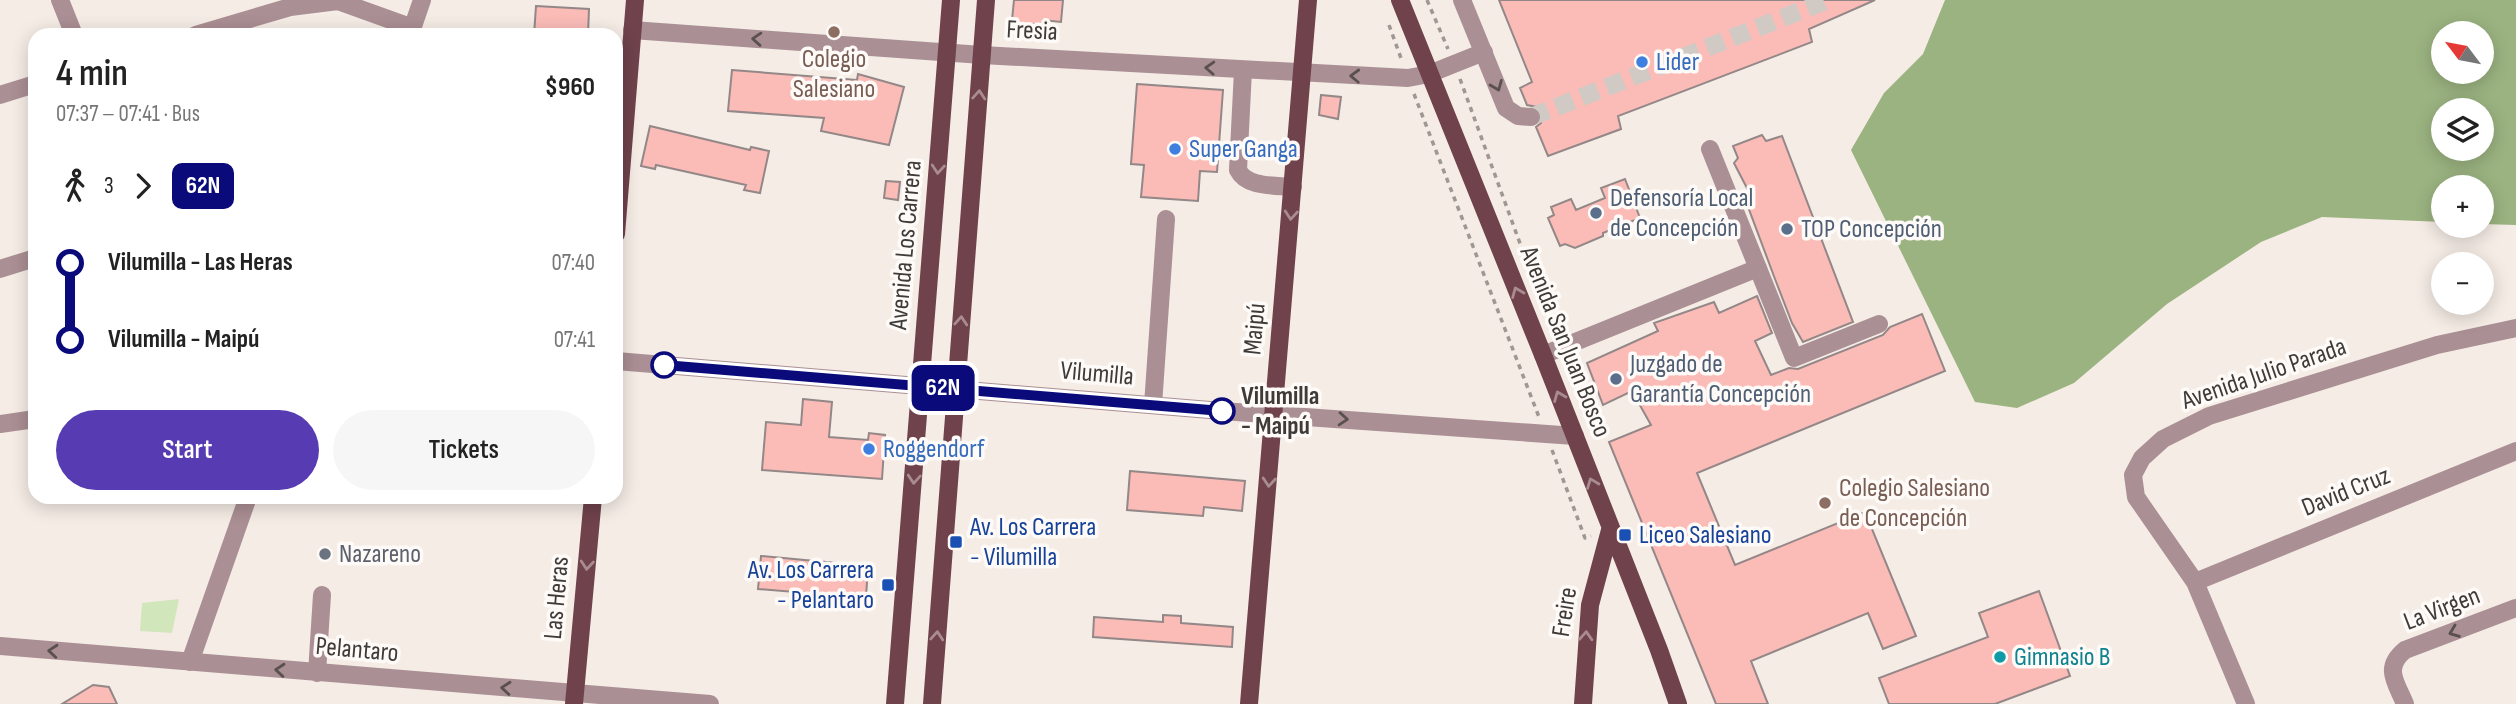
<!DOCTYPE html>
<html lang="en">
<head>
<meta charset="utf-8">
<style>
	body { margin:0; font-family:"Sofia Sans Condensed",sans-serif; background:#f6f6f6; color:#222; height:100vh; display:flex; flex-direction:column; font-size:26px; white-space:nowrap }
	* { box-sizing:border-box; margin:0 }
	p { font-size:23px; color:#767676 }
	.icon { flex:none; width:38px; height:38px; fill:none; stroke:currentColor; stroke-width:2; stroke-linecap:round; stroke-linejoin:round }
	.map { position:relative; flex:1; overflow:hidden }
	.side { position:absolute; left:28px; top:28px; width:595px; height:476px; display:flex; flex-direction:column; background:#fff; border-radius:21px; box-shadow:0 4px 18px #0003 }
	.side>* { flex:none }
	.badge { padding:0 14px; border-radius:10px; font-size:24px; line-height:46px }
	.needle { width:46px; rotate:302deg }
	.buttons { position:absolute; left:2431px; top:21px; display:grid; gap:14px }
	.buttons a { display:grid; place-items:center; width:63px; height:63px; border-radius:50%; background:#fff; box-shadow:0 4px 18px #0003; font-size:35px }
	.map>.badge { position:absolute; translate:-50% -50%; box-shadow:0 0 0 4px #fff }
	.legs { display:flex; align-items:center; gap:10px; height:77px; padding:0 28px; font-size:23px }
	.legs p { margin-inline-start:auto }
	.head { display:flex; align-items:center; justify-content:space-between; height:119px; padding:0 28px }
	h1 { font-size:38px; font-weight:600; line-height:52px }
	.button { display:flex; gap:14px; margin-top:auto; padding:14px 28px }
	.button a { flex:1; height:80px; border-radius:42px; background:#563bb3; color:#fff; font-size:28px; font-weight:600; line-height:80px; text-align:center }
	.button a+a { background:#f6f6f6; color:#222 }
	ul { padding:0 28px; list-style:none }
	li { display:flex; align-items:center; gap:24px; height:77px; font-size:26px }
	li i { display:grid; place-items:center; width:10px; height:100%; margin:0 9px; background:currentColor }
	li i::after { content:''; width:18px; height:18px; margin:-9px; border:5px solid; border-radius:50%; background:#fff }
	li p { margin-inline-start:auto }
	li:first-child i { background:linear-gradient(#0000 50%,currentColor 0) }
	li:last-child i { background:linear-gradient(currentColor 50%,#0000 0) }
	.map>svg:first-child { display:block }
	.green { fill:#d1e7bb }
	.forest { fill:#9bb381; fill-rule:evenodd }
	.building { fill:#fbbcb8; stroke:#938787; stroke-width:2 }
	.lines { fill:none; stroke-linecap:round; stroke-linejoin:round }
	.minor-tunnel { stroke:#d1c9c3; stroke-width:18; stroke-dasharray:18 9; stroke-linecap:butt }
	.path { stroke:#9e9793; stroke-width:3.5; stroke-dasharray:5 5; stroke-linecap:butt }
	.minor { stroke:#aa8f94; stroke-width:18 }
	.major { stroke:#6f424c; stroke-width:18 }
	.oneway { stroke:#5a5050 }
	.oneway2 { stroke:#a88c90 }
	.line-1-casing { stroke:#fff; stroke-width:16 }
	.line-1 { stroke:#0a0a7a; stroke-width:10 }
	.education-dot { fill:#8d6e63; stroke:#fefaf7; stroke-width:2.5 }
	.shop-dot { fill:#3f7fe0; stroke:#fefaf7; stroke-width:2.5 }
	.service-dot { fill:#5c6f8a; stroke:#fefaf7; stroke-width:2.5 }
	.stop-1-dot { fill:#fff; stroke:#0a0a7a; stroke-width:3.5 }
	.transit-dot { fill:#1a4fb4; stroke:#fefaf7; stroke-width:2.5 }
	.worship-dot { fill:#6b7280; stroke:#fefaf7; stroke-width:2.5 }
	.culture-dot { fill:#0f9aa8; stroke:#fefaf7; stroke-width:2.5 }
	.labels { text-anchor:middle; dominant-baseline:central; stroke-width:7; stroke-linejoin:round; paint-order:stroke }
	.street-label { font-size:26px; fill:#3f3b39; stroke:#fefaf7 }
	.education-label { font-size:26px; fill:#785e54; stroke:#fefaf7 }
	.shop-label { font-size:26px; fill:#366cbe; stroke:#fefaf7; text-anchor:start }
	.service-label { font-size:26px; fill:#4e5e75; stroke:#fefaf7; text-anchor:start }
	.stop-label { font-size:26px; font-weight:bold; fill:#3f3b39; stroke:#fefaf7; text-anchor:start }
	.transit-label { font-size:26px; fill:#164399; stroke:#fefaf7; text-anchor:start }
	.worship-label { font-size:26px; fill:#5b616d; stroke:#fefaf7; text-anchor:start }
	.culture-label { font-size:26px; fill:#0d838f; stroke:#fefaf7; text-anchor:start }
</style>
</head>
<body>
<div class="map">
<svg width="2516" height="704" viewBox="0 0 2516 704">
	<rect width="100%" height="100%" fill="#f5ece5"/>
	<!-- green -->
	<path class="green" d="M179,599L172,633L140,631L142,603Z"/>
	<!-- forest -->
	<path class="forest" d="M1945,0H2516V225L2482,224V187H2443V222L2322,217L2261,242L2167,304L2074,383L2017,408L1975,402L1851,150L1884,93L1923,54ZM2443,33H2482V72H2443ZM2443,110H2482V149H2443Z"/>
	<!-- building -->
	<path class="building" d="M1014,0H1063L1061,22L1043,20L1042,25L1033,24L1032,32L1011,30Z
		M1499,0H1875L1809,29L1812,42L1618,116L1621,129L1548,156L1536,127L1541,123V113L1537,107L1527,105L1520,88L1532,82Z
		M536,6L589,9L588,35H534Z
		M732,70L857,80L858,74L904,87L889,145L821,131L824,118L728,111Z
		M1137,84L1223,90L1217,172L1200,171L1198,201L1141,197L1144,165L1131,164Z
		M1321,95L1341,97L1338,119L1319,115Z
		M650,126L750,150L751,147L769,151L760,193L744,190L746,185L656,165L655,169L641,166Z
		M1762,135L1766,141L1782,136L1853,322L1803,342L1792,323L1775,279L1744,196L1749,192L1734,163L1738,158L1733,146Z
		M1625,179L1640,218L1603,233V236L1575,248L1565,244L1560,246L1548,218L1554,215L1551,207L1571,199L1576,210L1605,198L1601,188Z
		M886,181L900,182L898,200L884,198Z
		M1757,296L1772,333L1755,341L1771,375L1789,368L1798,369L1883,335L1890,327L1922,314L1945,371L1697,473L1735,565L1865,512L1916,636L1883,649L1868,613L1751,661L1768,704H1716L1609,442L1651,425L1632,391L1603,405L1587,363L1658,331L1654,323L1714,302L1719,313Z
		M803,399L832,402L829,437L868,440L869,433L885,435L882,479L762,470L766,422L801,425Z
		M1130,471L1245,481L1242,511L1204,507L1203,516L1127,510Z
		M761,556L868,566L866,598L758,589Z
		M2039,591L2070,676L1995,704H1889L1879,678L1988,637L1979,613Z
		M1163,615L1181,616V623L1233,627L1232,647L1093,637L1094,617L1163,622Z
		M93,685L109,687L117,704H62Z"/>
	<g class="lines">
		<!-- minor-tunnel -->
		<path class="minor-tunnel" d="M1531,117L1828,0"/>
		<!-- path -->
		<path class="path" d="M1427,0L1448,49
			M1389,25L1402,61
			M1460,79L1533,279
			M1414,94L1539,417
			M1552,450L1585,538L1591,536"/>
		<!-- minor -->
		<path class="minor" d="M60,0L74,35
			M1462,0L1506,108L1518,116L1531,117
			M632,30L982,55L1408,78L1429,74L1484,52
			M196,35L290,7L338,1L413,28
			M410,35L422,0
			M1243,70L1238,170C1247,188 1275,185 1293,187
			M0,95L35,84
			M1710,149L1794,358L1879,324
			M0,269L35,258
			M1543,355L1758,268
			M616,361L1222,411L1575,436
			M1153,405L1166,219
			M0,424L35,419
			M2195,582L2516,451
			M0,646L710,704
			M190,662L248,497
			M317,673L322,595
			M2246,704L2195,582L2136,497L2133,475L2142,458L2163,439L2209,416L2437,345L2516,328
			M2405,704C2396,682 2383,668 2405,650L2516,608"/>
		<!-- major -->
		<path class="major" d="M1400,0L1543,355L1659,650L1678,704
			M616,234L635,0
			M574,704L593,497
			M895,704L951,0
			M932,704L986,0
			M1249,704L1308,0
			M1583,704L1590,605L1610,530"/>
	</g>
	<!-- one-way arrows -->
	<defs><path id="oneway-chevron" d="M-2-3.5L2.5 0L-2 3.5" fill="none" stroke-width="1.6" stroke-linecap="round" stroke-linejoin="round" transform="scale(1.75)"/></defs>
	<g class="oneway">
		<use href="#oneway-chevron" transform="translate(757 39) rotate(-176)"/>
		<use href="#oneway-chevron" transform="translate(1210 68) rotate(-177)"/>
		<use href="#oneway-chevron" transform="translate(1355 76) rotate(-178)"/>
		<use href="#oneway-chevron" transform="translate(1497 86) rotate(68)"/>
		<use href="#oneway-chevron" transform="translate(1343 419) rotate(4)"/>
		<use href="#oneway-chevron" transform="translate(2454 632) rotate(159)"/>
		<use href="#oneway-chevron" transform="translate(53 651) rotate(-175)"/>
		<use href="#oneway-chevron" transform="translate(280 670) rotate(-175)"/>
		<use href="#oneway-chevron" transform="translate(506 688) rotate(-175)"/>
	</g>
	<g class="oneway2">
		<use href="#oneway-chevron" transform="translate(979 95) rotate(-86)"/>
		<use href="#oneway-chevron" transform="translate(938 169) rotate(95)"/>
		<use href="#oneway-chevron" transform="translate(1291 215) rotate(95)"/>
		<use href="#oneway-chevron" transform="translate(1517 292) rotate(-112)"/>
		<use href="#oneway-chevron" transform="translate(961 321) rotate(-86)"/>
		<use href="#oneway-chevron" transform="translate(1559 396) rotate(-112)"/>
		<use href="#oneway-chevron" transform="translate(914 479) rotate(94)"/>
		<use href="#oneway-chevron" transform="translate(1269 482) rotate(95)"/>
		<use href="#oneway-chevron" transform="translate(1592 483) rotate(-111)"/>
		<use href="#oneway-chevron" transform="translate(587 565) rotate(95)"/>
		<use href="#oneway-chevron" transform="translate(937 636) rotate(-86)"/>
		<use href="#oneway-chevron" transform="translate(1586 636) rotate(-87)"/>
	</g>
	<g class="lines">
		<defs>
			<path id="line-1" d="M664,365L1222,411"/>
		</defs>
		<!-- line-1 casing -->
		<use href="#line-1" class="line-1-casing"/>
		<!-- line-1 -->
		<use href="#line-1" class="line-1"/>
	</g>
	<!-- markers -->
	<g class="education-dot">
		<circle cx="834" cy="32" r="7"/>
		<circle cx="1825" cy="503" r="7"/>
	</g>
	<g class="shop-dot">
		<circle cx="1642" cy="62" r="7"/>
		<circle cx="1175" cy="149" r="7"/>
		<circle cx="869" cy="449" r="7"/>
	</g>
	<g class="service-dot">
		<circle cx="1596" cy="213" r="7"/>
		<circle cx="1787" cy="229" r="7"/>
		<circle cx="1616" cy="379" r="7"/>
	</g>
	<g class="stop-1-dot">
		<circle cx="664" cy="365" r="12"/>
		<circle cx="1222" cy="411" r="12"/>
	</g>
	<g class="transit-dot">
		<rect x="1618" y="528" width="14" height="14" rx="3.5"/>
		<rect x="949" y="535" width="14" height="14" rx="3.5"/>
		<rect x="881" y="578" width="14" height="14" rx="3.5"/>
	</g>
	<circle class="worship-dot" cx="325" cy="554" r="7"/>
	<circle class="culture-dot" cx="2000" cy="657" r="7"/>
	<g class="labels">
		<!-- street labels -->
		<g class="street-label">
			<text transform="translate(1032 31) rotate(3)">Fresia</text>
			<text transform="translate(906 245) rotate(-85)">Avenida Los Carrera</text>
			<text transform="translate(1255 329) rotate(-85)">Maipú</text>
			<text transform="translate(1565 342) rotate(68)">Avenida San Juan Bosco</text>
			<text transform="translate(1097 374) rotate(5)">Vilumilla</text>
			<text transform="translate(2264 374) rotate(-19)">Avenida Julio Parada</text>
			<text transform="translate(2346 492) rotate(-22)">David Cruz</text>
			<text transform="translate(557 598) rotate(-85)">Las Heras</text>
			<text transform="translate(2442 609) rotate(-21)">La Virgen</text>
			<text transform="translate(1565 612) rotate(-81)">Freire</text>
			<text transform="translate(357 650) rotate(5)">Pelantaro</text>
		</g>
		<!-- education labels -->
		<g class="education-label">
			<text x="834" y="59">Colegio<tspan x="834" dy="30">Salesiano</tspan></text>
			<text x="1839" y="488" text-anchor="start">Colegio Salesiano<tspan x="1839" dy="30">de Concepción</tspan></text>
		</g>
		<!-- shop labels -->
		<g class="shop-label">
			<text x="1656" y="62">Lider</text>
			<text x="1189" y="149">Super Ganga</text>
			<text x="883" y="449">Roggendorf</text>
		</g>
		<!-- service labels -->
		<g class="service-label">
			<text x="1610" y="198">Defensoría Local<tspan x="1610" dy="30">de Concepción</tspan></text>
			<text x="1801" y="229">TOP Concepción</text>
			<text x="1630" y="364">Juzgado de<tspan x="1630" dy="30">Garantía Concepción</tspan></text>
		</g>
		<!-- stop labels -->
		<g class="stop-label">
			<text x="1241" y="396">Vilumilla<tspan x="1241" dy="30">- Maipú</tspan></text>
		</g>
		<!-- transit labels -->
		<g class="transit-label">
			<text x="970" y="527">Av. Los Carrera<tspan x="970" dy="30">- Vilumilla</tspan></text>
			<text x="1639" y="535">Liceo Salesiano</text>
			<text x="874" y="570" text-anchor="end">Av. Los Carrera<tspan x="874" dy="30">- Pelantaro</tspan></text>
		</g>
		<!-- worship labels -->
		<g class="worship-label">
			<text x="339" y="554">Nazareno</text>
		</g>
		<!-- culture labels -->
		<g class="culture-label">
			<text x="2014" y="657">Gimnasio B</text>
		</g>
	</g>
</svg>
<div class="buttons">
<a><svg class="needle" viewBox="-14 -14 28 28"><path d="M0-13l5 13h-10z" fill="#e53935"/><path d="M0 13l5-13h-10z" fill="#767676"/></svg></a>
<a><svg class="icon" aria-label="layers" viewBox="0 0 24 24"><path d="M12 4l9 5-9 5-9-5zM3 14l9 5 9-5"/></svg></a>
<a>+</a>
<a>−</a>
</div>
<b class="badge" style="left:943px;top:388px;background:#0a0a7a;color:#fff">62N</b>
<section class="side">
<div class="head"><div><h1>4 min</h1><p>07:37 – 07:41 · Bus</p></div><b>$960</b></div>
<div class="legs"><svg class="icon" aria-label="walk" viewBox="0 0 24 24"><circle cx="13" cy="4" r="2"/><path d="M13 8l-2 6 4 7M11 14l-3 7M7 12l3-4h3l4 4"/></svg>3<svg class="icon" aria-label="forward" viewBox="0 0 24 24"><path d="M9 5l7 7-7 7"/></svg><b class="badge" style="background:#0a0a7a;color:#fff">62N</b></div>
<ul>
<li><i style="color:#0a0a7a"></i><b>Vilumilla - Las Heras</b><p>07:40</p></li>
<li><i style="color:#0a0a7a"></i><b>Vilumilla - Maipú</b><p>07:41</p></li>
</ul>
<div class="button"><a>Start</a><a>Tickets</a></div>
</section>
</div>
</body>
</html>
